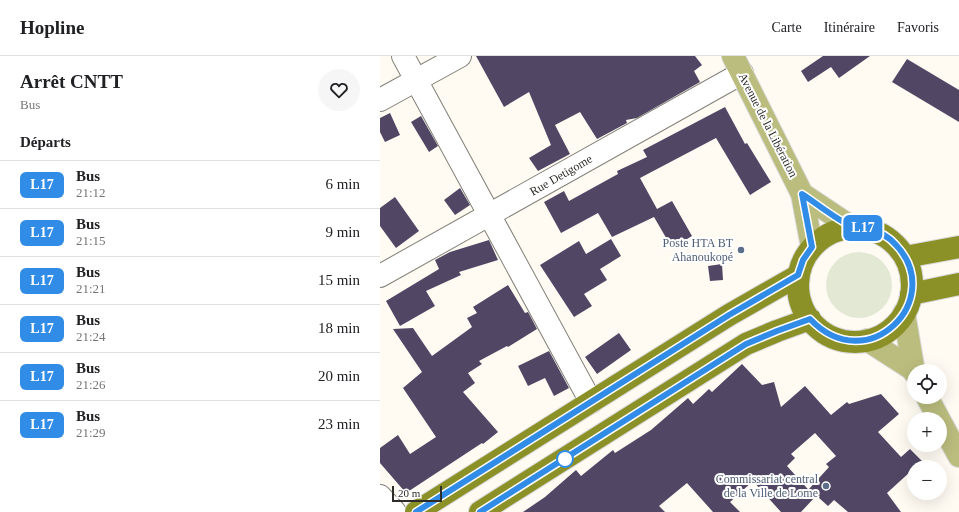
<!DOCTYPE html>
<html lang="fr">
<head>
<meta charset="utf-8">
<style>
	body { margin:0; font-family:"Times New Roman",serif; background:#f6f6f6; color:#202124; height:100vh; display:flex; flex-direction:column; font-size:15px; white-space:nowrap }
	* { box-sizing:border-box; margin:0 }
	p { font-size:13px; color:#757577 }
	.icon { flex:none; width:22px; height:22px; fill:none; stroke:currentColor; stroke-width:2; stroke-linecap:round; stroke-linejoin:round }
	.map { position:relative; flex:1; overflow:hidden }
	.details { display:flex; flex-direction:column; background:#fff; width:380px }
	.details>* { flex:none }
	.badge { padding:0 8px; border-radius:6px; font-size:14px; line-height:26px }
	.fabs { position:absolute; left:527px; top:308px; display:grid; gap:8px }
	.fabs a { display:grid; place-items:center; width:40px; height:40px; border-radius:50%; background:#fff; box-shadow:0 4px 16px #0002; font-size:20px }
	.scale { position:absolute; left:12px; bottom:10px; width:50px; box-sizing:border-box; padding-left:4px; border:2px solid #2d2c29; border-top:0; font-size:11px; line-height:14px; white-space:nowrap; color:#2d2c29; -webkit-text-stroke:3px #fff; paint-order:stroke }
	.map>.badge { position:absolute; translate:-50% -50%; box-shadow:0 0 0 2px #fff }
	h2 { padding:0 20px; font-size:15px; line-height:36px }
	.round { display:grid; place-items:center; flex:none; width:42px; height:42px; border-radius:21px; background:#f6f6f6 }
	.overview { display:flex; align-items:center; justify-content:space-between; height:68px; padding:0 20px }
	h1 { font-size:19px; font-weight:600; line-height:30px }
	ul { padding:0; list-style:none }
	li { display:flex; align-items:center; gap:12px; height:48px; padding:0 20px; border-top:1px solid #e0e0e0 }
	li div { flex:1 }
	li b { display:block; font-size:15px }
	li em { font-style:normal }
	li .badge { min-width:44px; font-weight:700; text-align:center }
	header { display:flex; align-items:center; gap:24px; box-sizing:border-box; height:56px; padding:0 20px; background:#fff; border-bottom:1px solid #e0e0e0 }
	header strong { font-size:19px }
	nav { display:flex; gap:22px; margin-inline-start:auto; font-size:14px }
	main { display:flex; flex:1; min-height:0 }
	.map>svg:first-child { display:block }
	.green { fill:#e2e8d3 }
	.building { fill:#514765 }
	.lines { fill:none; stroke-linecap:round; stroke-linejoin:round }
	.minor-casing { stroke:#838079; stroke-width:24 }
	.major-casing { stroke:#d9d9d8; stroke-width:24 }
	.highway-casing { stroke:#d9d9d8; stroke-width:24 }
	.minor { stroke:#fff; stroke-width:22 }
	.major { stroke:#babd7d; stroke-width:22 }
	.highway { stroke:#8c9127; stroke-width:22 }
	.line-casing { stroke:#fff; stroke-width:9 }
	.line { stroke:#318ce7; stroke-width:6 }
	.service-dot { fill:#5c6f8a; stroke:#fff; stroke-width:1.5 }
	.stop-dot { fill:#fff; stroke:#318ce7; stroke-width:2 }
	.labels { text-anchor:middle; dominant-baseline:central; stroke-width:4; stroke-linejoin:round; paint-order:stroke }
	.street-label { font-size:12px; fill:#2d2c29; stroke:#fff }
	.service-label { font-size:12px; fill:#4e5e75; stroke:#fff; text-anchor:end }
</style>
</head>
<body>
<header>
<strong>Hopline</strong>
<nav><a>Carte</a><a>Itinéraire</a><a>Favoris</a></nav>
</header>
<main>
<section class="details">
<div class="overview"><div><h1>Arrêt CNTT</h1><p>Bus</p></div><a class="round"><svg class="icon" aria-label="heart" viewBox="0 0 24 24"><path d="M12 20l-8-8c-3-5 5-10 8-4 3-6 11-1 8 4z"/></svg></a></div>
<h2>Départs</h2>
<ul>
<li><span class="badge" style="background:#318ce7;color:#fff">L17</span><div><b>Bus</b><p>21:12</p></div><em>6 min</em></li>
<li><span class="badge" style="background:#318ce7;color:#fff">L17</span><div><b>Bus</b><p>21:15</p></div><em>9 min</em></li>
<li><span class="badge" style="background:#318ce7;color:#fff">L17</span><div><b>Bus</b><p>21:21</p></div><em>15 min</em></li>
<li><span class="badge" style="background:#318ce7;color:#fff">L17</span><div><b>Bus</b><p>21:24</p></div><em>18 min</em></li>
<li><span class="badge" style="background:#318ce7;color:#fff">L17</span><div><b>Bus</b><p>21:26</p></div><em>20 min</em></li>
<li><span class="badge" style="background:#318ce7;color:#fff">L17</span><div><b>Bus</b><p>21:29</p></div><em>23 min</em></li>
</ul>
</section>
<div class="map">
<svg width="579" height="456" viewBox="0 0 579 456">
	<rect width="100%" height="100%" fill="#fffbf3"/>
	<!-- green -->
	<path class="green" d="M446 229a33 33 0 1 1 66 0a33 33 0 1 1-66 0Z"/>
	<!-- building -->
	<path class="building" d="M96,0H315L322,9L314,15L320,26L257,62L246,64L247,67L217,83L200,56L175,69L190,98L158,115L149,102L171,89L149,36L124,51Z
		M443,0H490L459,22L451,11L428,26L421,15Z
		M527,3L579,34V66L512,26Z
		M345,51L365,88L367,87L391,126L370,139L336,82L260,122L277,153L292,145L312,180L292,192L274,161L232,181L218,157L181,177L164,146L184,135L189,145L238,118L237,115L267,101L263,94Z
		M10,57L20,79L5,86L0,76V62Z
		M41,60L58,90L49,96L31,66Z
		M80,132L90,149L75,159L64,144Z
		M15,141L39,175L16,192L0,170V152Z
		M231,183L241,200L220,213L227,224L204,238L212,250L194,261L160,209L199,185L206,198Z
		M109,184L118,204L79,216L81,219L46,235L55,250L20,270L6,245L59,213L55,204L70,196Z
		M342,208L343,224L330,225L328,210Z
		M128,229L145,257L148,256L157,273L128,291L127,290L99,305L102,308L88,317L95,327L83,336L118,376L103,388L102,387L26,437L0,407V392L18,379L30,398L56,381L23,332L42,316L13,273L33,272L52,300L92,271L87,262L97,257L93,251Z
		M239,277L251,294L217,318L205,301Z
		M169,295L189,332L174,340L165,322L148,330L138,310Z
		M362,308L382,329L394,326L401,351L425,330L451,359L467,346L469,348L501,338L519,358L498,376L521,401L530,393L542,405L507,437L521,456H468L454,444L448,450L429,433L449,411L446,408L456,400L435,377L411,398L415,402L407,410L435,441L421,456H401L373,425L350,446L360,456H333L307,427L279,450L285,456H143L165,441L196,414L201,420L233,394L235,397L271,374L308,342L313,348L329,333L332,336Z"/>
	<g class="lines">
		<defs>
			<path id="minor" d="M23,0L211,346
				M0,44L80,0
				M0,220L362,17
				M0,440L15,456"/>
			<path id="major" d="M353,0L422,138L432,191
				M422,138L473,172
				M524,257L534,316
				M487,284L532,313
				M547,341L559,363
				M560,365L579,400"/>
			<path id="highway" d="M418 229a57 57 0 1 1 114 0a57 57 0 1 1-114 0Z
				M525,201L579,191
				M531,238L579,228
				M36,456L349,259L419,219
				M100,456L366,288L397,275L430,263"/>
		</defs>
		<!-- minor casing -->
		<use href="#minor" class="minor-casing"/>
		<!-- major casing -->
		<use href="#major" class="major-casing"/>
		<!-- highway casing -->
		<use href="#highway" class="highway-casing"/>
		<!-- minor -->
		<use href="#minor" class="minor"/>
		<!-- major -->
		<use href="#major" class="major"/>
		<!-- highway -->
		<use href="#highway" class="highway"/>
	</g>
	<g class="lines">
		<defs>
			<path id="line" d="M36,456L349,259L418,219L423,204L432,191L422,138C436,147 458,165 473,171C477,173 483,172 488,173C498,175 509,181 516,189C567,243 488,324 430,263L397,275L366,288L100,456"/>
		</defs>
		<!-- line casing -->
		<use href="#line" class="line-casing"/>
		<!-- line -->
		<use href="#line" class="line"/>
	</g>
	<!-- markers -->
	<g class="service-dot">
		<circle cx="361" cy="194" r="4"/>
		<circle cx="446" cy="430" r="4"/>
	</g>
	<circle class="stop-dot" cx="185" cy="403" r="8"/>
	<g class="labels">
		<!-- street labels -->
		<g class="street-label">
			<text transform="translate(388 69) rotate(63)">Avenue de la Libération</text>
			<text transform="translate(181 119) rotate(-30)">Rue Detigome</text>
		</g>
		<!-- service labels -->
		<g class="service-label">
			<text x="353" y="187">Poste HTA BT<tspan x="353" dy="14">Ahanoukopé</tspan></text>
			<text x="438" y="423">Commissariat central<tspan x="438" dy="14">de la Ville de Lome</tspan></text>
		</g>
	</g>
</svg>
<div class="fabs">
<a><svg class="icon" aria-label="locate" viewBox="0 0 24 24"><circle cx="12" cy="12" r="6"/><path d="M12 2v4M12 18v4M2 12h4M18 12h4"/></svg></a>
<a>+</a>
<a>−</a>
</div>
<div class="scale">20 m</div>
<b class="badge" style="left:483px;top:172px;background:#318ce7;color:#fff">L17</b>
</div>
</main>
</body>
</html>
